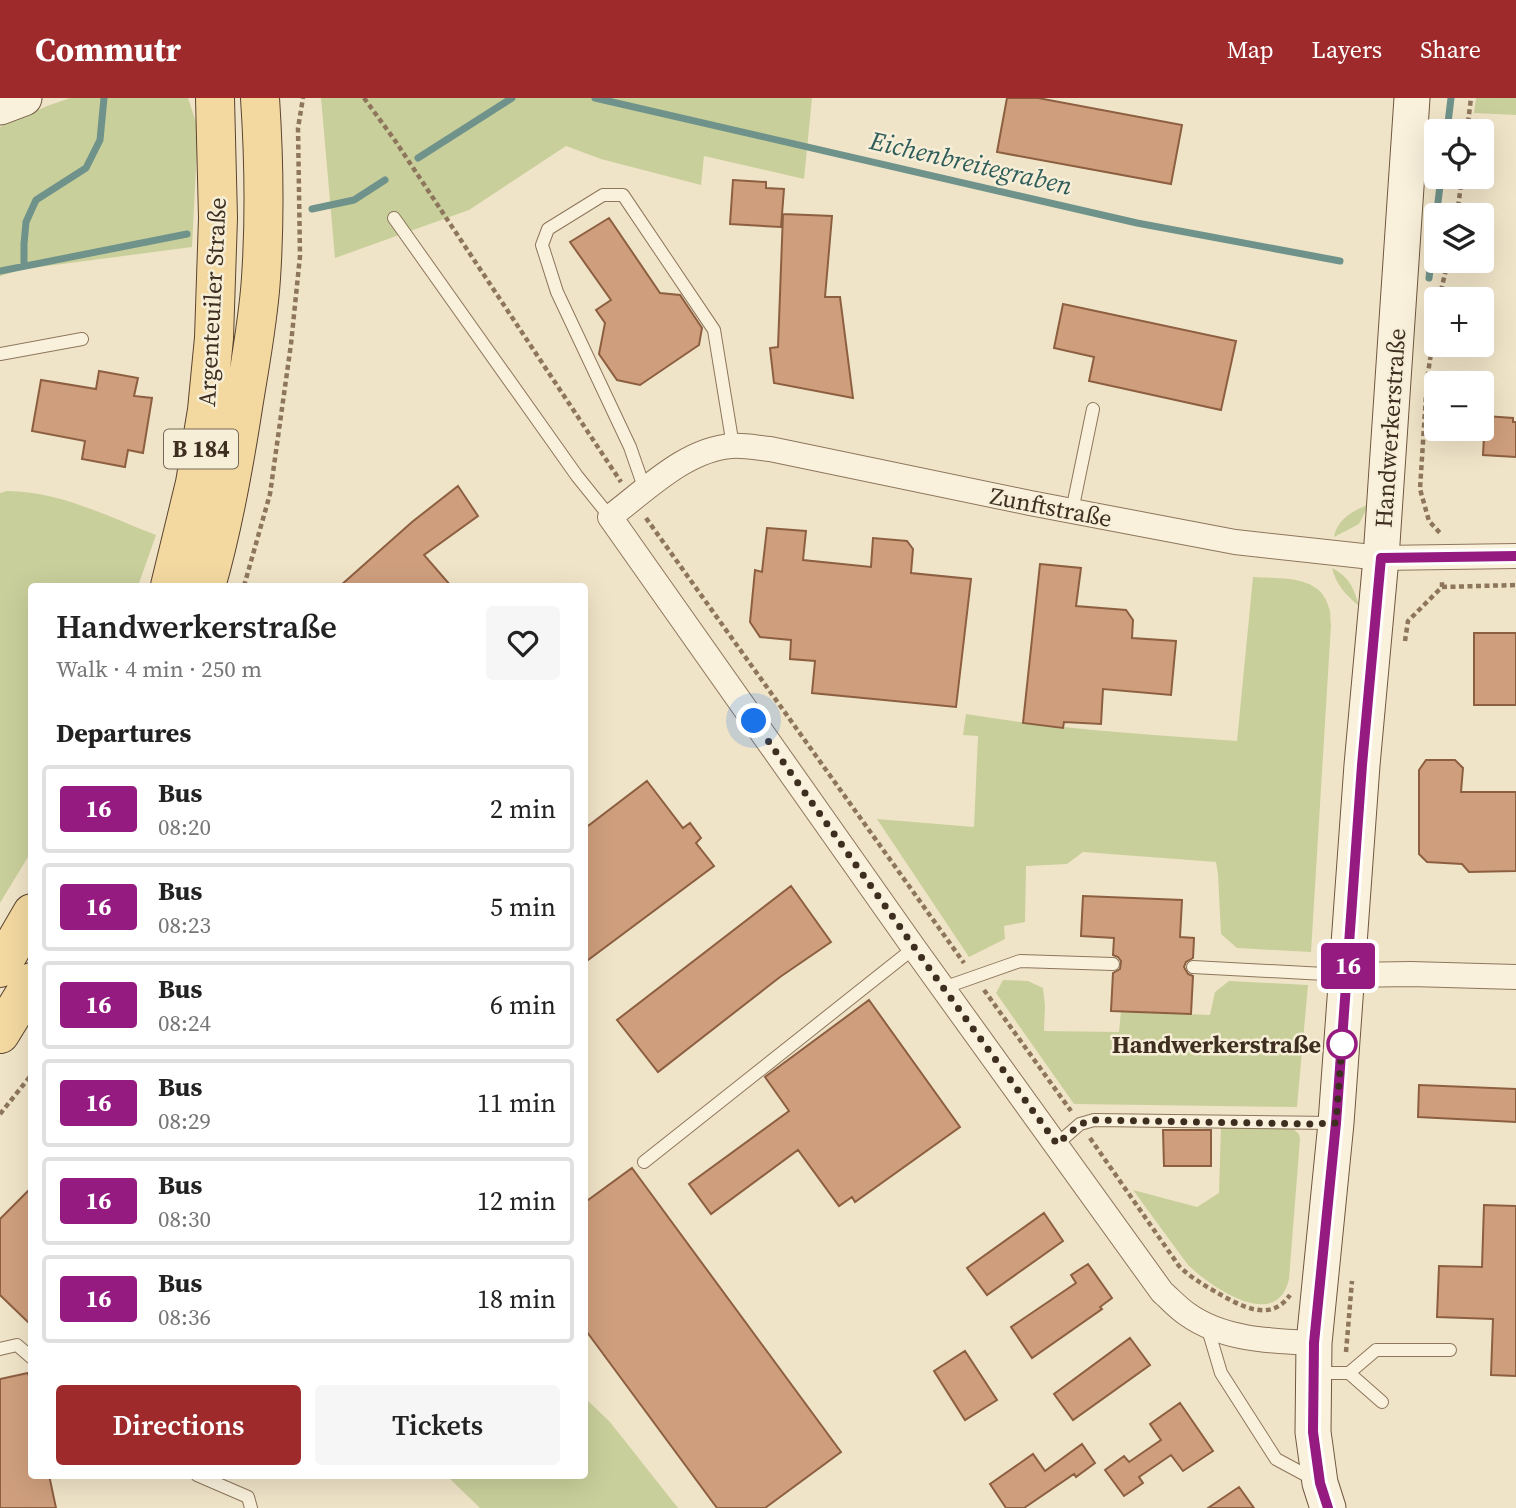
<!DOCTYPE html>
<html lang="en">
<head>
<meta charset="utf-8">
<style>
	body { margin:0; font-family:"Source Serif 4",serif; background:#f6f6f6; color:#222; height:100vh; display:flex; flex-direction:column; font-size:26px; white-space:nowrap }
	* { box-sizing:border-box; margin:0 }
	p { font-size:23px; color:#767676 }
	.icon { flex:none; width:38px; height:38px; fill:none; stroke:currentColor; stroke-width:2; stroke-linecap:round; stroke-linejoin:round }
	.map { position:relative; flex:1; overflow:hidden }
	.sheet { position:absolute; left:28px; top:485px; width:560px; height:896px; display:flex; flex-direction:column; background:#fff; border-radius:7px; box-shadow:0 7px 28px #0002 }
	.sheet>* { flex:none }
	.badge { padding:0 14px; border-radius:5px; font-size:24px; line-height:46px }
	.buttons { position:absolute; left:1424px; top:21px; display:grid; gap:14px }
	.buttons a { display:grid; place-items:center; width:70px; height:70px; border-radius:7px; background:#fff; box-shadow:0 7px 28px #0002; font-size:35px }
	.you { position:absolute; width:35px; height:35px; margin:-18px; border:5px solid #fff; border-radius:50%; background:#1a73e8; box-shadow:0 0 0 10px #1a73e833 }
	.map>.badge { position:absolute; translate:-50% -50%; box-shadow:0 0 0 4px #fff }
	h2 { padding:0 28px; font-size:26px; line-height:63px }
	.round { display:grid; place-items:center; flex:none; width:74px; height:74px; border-radius:7px; background:#f6f6f6 }
	.overview { display:flex; align-items:center; justify-content:space-between; height:119px; padding:0 28px }
	h1 { font-size:33px; font-weight:600; line-height:52px }
	.primary-button { display:flex; gap:14px; margin-top:auto; padding:14px 28px }
	.primary-button a { flex:1; height:80px; border-radius:7px; background:#9e2a2b; color:#fff; font-size:28px; font-weight:600; line-height:80px; text-align:center }
	.primary-button a+a { background:#f6f6f6; color:#222 }
	ul { padding:0; list-style:none }
	li { display:flex; align-items:center; gap:21px; height:88px; margin:0 14px 10px; padding:0 14px; border:4px solid #e0e0e0; border-radius:7px }
	li div { flex:1 }
	li b { display:block; font-size:26px }
	li em { font-style:normal }
	li .badge { min-width:77px; font-weight:700; text-align:center }
	header { display:flex; align-items:center; gap:42px; box-sizing:border-box; height:98px; padding:0 35px; background:#9e2a2b; color:#fff }
	header strong { font-size:33px }
	nav { display:flex; gap:38px; margin-inline-start:auto; font-size:24px }
	.map>svg:first-child { display:block }
	.green { fill:#c9cf9b }
	.lines { fill:none; stroke-linecap:round; stroke-linejoin:round }
	.stream { stroke:#6f938a; stroke-width:7 }
	.building { fill:#cf9f7d; stroke:#8d5f41; stroke-width:2 }
	.lane-casing { stroke:#8d765c; stroke-width:14 }
	.street-casing { stroke:#8d765c; stroke-width:26 }
	.secondary-casing { stroke:#6f573f; stroke-width:37 }
	.primary-casing { stroke:#5b4430; stroke-width:40 }
	.path { stroke:#8d765c; stroke-width:4.5; stroke-dasharray:5 3.5; stroke-linecap:butt }
	.lane { stroke:#faf1dc; stroke-width:12 }
	.street { stroke:#faf1dc; stroke-width:24 }
	.secondary { stroke:#faf1dc; stroke-width:35 }
	.primary { stroke:#f3d9a0; stroke-width:38 }
	.line-casing { stroke:#fff; stroke-width:16 }
	.line { stroke:#951b81; stroke-width:10 }
	.walk { stroke:#3d2e20; stroke-width:7; stroke-dasharray:0 12.6 }
	.stop-dot { fill:#fff; stroke:#951b81; stroke-width:3.5 }
	.labels { text-anchor:middle; dominant-baseline:central; stroke-width:5; stroke-linejoin:round; paint-order:stroke }
	.shield { fill:#f7eed8; stroke:#756857; stroke-width:2 }
	.shield-label { font-size:23px; font-weight:bold; fill:#3d2e20 }
	.street-label { font-size:24px; fill:#3d2e20; stroke:#f7eed8 }
	.stop-label { font-size:24px; font-weight:bold; fill:#3d2e20; stroke:#f7eed8; text-anchor:end }
	.water-label { font-size:26px; font-style:italic; fill:#2f5d5a; stroke:#f7eed8 }
</style>
</head>
<body>
<header>
<strong>Commutr</strong>
<nav><a>Map</a><a>Layers</a><a>Share</a></nav>
</header>
<div class="map">
<svg width="1516" height="1410" viewBox="0 0 1516 1410">
	<rect width="100%" height="100%" fill="#f0e4c8"/>
	<!-- green -->
	<path class="green" d="M70,0H188L198,30L192,149L24,171L0,178V29L47,8Z
		M321,0H812L804,81L704,58L701,87L601,61L566,48L469,112L335,160Z
		M1476,0H1516V17L1474,15Z
		M7,393C59,393 109,419 156,437L138,488H32L31,754L0,805V395Z
		M1369,406L1359,426L1334,439C1337,421 1353,413 1369,406Z
		M1332,470C1350,479 1354,491 1359,508C1346,497 1336,487 1332,470Z
		M1253,479C1280,481 1321,476 1329,510C1331,515 1330,521 1331,527L1311,854L1237,850L1221,836L1218,776L1216,764L1083,754L1067,766L1026,768L1025,824L1004,828L1005,841L969,859L877,721L974,729L978,638L963,637L966,616C1056,631 1146,636 1237,643Z
		M1003,882L1028,883L1043,890L1045,908L1044,933L1119,934L1121,913L1210,917L1215,894L1229,883L1308,887L1297,1009L1074,1006L996,895Z
		M1221,1027L1292,1030L1299,1036L1300,1041L1289,1181C1277,1235 1211,1189 1188,1167L1133,1092L1197,1109L1219,1095Z
		M585,1300L610,1324L678,1410H480L446,1377H584Z"/>
	<g class="lines">
		<!-- stream -->
		<path class="stream" d="M595,0L1137,125L1340,163
			M1447,33L1451,0
			M418,60L512,0
			M312,111L354,102L385,82
			M24,167V146L26,124L36,102L86,70L100,42L104,0
			M0,173L187,136
			M1429,180L1441,79"/>
	</g>
	<!-- building -->
	<path class="building" d="M1007,0H1038L1182,27L1171,86L997,54Z
		M733,82L766,84V90L784,91L781,129L730,126Z
		M783,116L832,118L825,199H840L853,300L774,285L770,250L778,249Z
		M609,120L660,195L680,197L702,230L699,247L640,287L617,282L599,256L605,225L596,212L611,202L570,144Z
		M1063,206L1236,243L1221,312L1089,283L1094,259L1054,250Z
		M99,273L138,280L134,298L152,300L143,355L128,352L125,369L82,361L85,343L32,333L41,282L96,291Z
		M1485,318L1513,320V324H1516V359L1483,357Z
		M458,388L478,418L424,457L451,488H340L412,424Z
		M767,430L806,433L803,462L871,469L873,440L907,443L913,451L911,475L971,481L956,609L812,595L815,563L790,561L791,542L760,539L750,524L755,472L762,474Z
		M1040,466L1081,470L1076,508L1126,512L1133,522L1132,540L1176,543L1171,597L1103,591L1101,626L1064,624L1063,630L1023,625Z
		M1474,535H1516V607H1474Z
		M1426,662H1455L1463,670L1461,694H1516V773L1469,774L1462,766L1427,764L1419,756V672Z
		M647,683L683,730L690,725L701,740L696,745L714,768L584,865V731Z
		M791,788L831,844L780,879L658,974L617,922Z
		M1083,798L1182,802L1180,839L1194,840L1193,860L1186,864L1184,869L1188,876L1193,878L1191,916L1111,913L1113,875L1120,871L1121,863L1118,859L1113,857L1114,840L1081,838Z
		M869,902L960,1029L855,1104L852,1099L839,1108L798,1052L711,1116L689,1086L789,1013L765,979Z
		M1419,987L1516,991V1024L1418,1019Z
		M1163,1032H1211V1068H1164Z
		M632,1070L841,1354L765,1410H717L584,1230V1105Z
		M32,1089V1228L0,1197V1121Z
		M1484,1107L1516,1108V1278L1491,1277L1493,1221L1437,1219L1439,1168L1482,1169Z
		M1044,1115L1063,1143L987,1197L967,1170Z
		M1088,1166L1112,1200L1100,1209L1102,1211L1032,1260L1011,1229L1076,1185L1071,1177Z
		M1130,1240L1150,1267L1073,1322L1054,1296Z
		M965,1253L997,1302L965,1322L934,1273Z
		M28,1275L32,1290V1377H49L56,1410H0V1281Z
		M1180,1305L1213,1353L1183,1373L1171,1357L1139,1379L1143,1385L1124,1398L1105,1372L1124,1358L1129,1364L1161,1342L1150,1326Z
		M1082,1346L1095,1365L1076,1379L1074,1376L1024,1410H1006L990,1386L1033,1356L1045,1373Z
		M1239,1389L1254,1410H1208Z"/>
	<g class="lines">
		<defs>
			<path id="lane" d="M394,120L577,378L610,419
				M0,256L82,241
				M645,392L630,349L557,194L542,147L548,131L603,97H623L714,232L733,348
				M1072,413L1093,311
				M1193,869L1343,877
				M943,890L1020,863L1113,866
				M1057,1046L1080,1026L1094,1022L1332,1025
				M644,1064L914,850
				M1207,1228L1221,1275L1276,1361L1315,1382
				M0,1251L17,1247L32,1260
				M1316,1275H1349L1382,1304
				M1349,1275L1376,1252H1450
				M197,1377L248,1399L251,1410"/>
			<path id="street" d="M1347,877L1411,876L1516,879
				M1314,1245C1271,1243 1223,1242 1187,1216C1178,1210 1170,1201 1162,1194L914,850L610,419C646,392 686,351 732,348C744,347 758,350 770,351L1030,405L1235,444L1381,460L1516,458"/>
			<path id="secondary" d="M0,9L24,0
				M1328,1410L1320,1385L1313,1334L1314,1245L1336,1025L1362,667L1381,460L1412,0"/>
			<path id="primary" d="M170,488L195,385L207,312L214,240L218,120L215,0
				M206,488C222,434 232,378 241,322C248,275 258,228 261,180C265,120 264,60 260,0
				M0,870L32,815
				M0,936L32,884"/>
		</defs>
		<!-- lane casing -->
		<use href="#lane" class="lane-casing"/>
		<!-- street casing -->
		<use href="#street" class="street-casing"/>
		<!-- secondary casing -->
		<use href="#secondary" class="secondary-casing"/>
		<!-- primary casing -->
		<use href="#primary" class="primary-casing"/>
		<!-- path -->
		<path class="path" d="M364,0L394,41L621,384
			M1467,33L1471,0
			M1457,117L1462,79
			M1439,201L1448,163
			M1437,215L1427,282L1420,391L1429,423L1440,435
			M646,420L964,865
			M244,488L270,396L291,246L300,158L298,30L303,0
			M1442,489L1516,487
			M1405,543L1408,523L1442,489V482
			M984,892L1071,1013
			M0,1016L32,976
			M1090,1040L1179,1168C1190,1179 1202,1186 1216,1194C1239,1207 1270,1226 1290,1197
			M1346,1254L1352,1183"/>
		<!-- lane -->
		<use href="#lane" class="lane"/>
		<!-- street -->
		<use href="#street" class="street"/>
		<!-- secondary -->
		<use href="#secondary" class="secondary"/>
		<!-- primary -->
		<use href="#primary" class="primary"/>
	</g>
	<g class="lines">
		<defs>
			<path id="line" d="M1328,1410L1320,1385L1313,1334L1314,1245L1336,1025L1362,667L1381,460L1516,458"/>
		</defs>
		<!-- line casing -->
		<use href="#line" class="line-casing"/>
		<!-- line -->
		<use href="#line" class="line"/>
		<!-- walk -->
		<path class="walk" d="M754,623L929,870L1057,1046L1080,1026L1094,1022L1308,1026L1336,1025L1342,946"/>
	</g>
	<!-- markers -->
	<circle class="stop-dot" cx="1342" cy="946" r="14"/>
	<g class="labels">
		<!-- shield labels -->
		<rect class="shield" x="164" y="331.5" width="74" height="39" rx="5"/>
		<g class="shield-label">
			<text x="201" y="351">B 184</text>
		</g>
		<!-- street labels -->
		<g class="street-label">
			<text transform="translate(212 204) rotate(-87)">Argenteuiler Straße</text>
			<text transform="translate(1390 330) rotate(-86)">Handwerkerstraße</text>
			<text transform="translate(1051 409) rotate(11)">Zunftstraße</text>
		</g>
		<!-- stop labels -->
		<g class="stop-label">
			<text x="1321" y="946">Handwerkerstraße</text>
		</g>
		<!-- water labels -->
		<g class="water-label">
			<text transform="translate(971 65) rotate(13)">Eichenbreitegraben</text>
		</g>
	</g>
</svg>
<div class="buttons">
<a><svg class="icon" aria-label="locate" viewBox="0 0 24 24"><circle cx="12" cy="12" r="6"/><path d="M12 2v4M12 18v4M2 12h4M18 12h4"/></svg></a>
<a><svg class="icon" aria-label="layers" viewBox="0 0 24 24"><path d="M12 4l9 5-9 5-9-5zM3 14l9 5 9-5"/></svg></a>
<a>+</a>
<a>−</a>
</div>
<div class="you" style="left:754px;top:623px"></div>
<b class="badge" style="left:1348px;top:868px;background:#951b81;color:#fff">16</b>
<section class="sheet">
<div class="overview"><div><h1>Handwerkerstraße</h1><p>Walk · 4 min · 250 m</p></div><a class="round"><svg class="icon" aria-label="heart" viewBox="0 0 24 24"><path d="M12 20l-8-8c-3-5 5-10 8-4 3-6 11-1 8 4z"/></svg></a></div>
<h2>Departures</h2>
<ul>
<li><span class="badge" style="background:#951b81;color:#fff">16</span><div><b>Bus</b><p>08:20</p></div><em>2 min</em></li>
<li><span class="badge" style="background:#951b81;color:#fff">16</span><div><b>Bus</b><p>08:23</p></div><em>5 min</em></li>
<li><span class="badge" style="background:#951b81;color:#fff">16</span><div><b>Bus</b><p>08:24</p></div><em>6 min</em></li>
<li><span class="badge" style="background:#951b81;color:#fff">16</span><div><b>Bus</b><p>08:29</p></div><em>11 min</em></li>
<li><span class="badge" style="background:#951b81;color:#fff">16</span><div><b>Bus</b><p>08:30</p></div><em>12 min</em></li>
<li><span class="badge" style="background:#951b81;color:#fff">16</span><div><b>Bus</b><p>08:36</p></div><em>18 min</em></li>
</ul>
<div class="primary-button"><a>Directions</a><a>Tickets</a></div>
</section>
</div>
</body>
</html>
